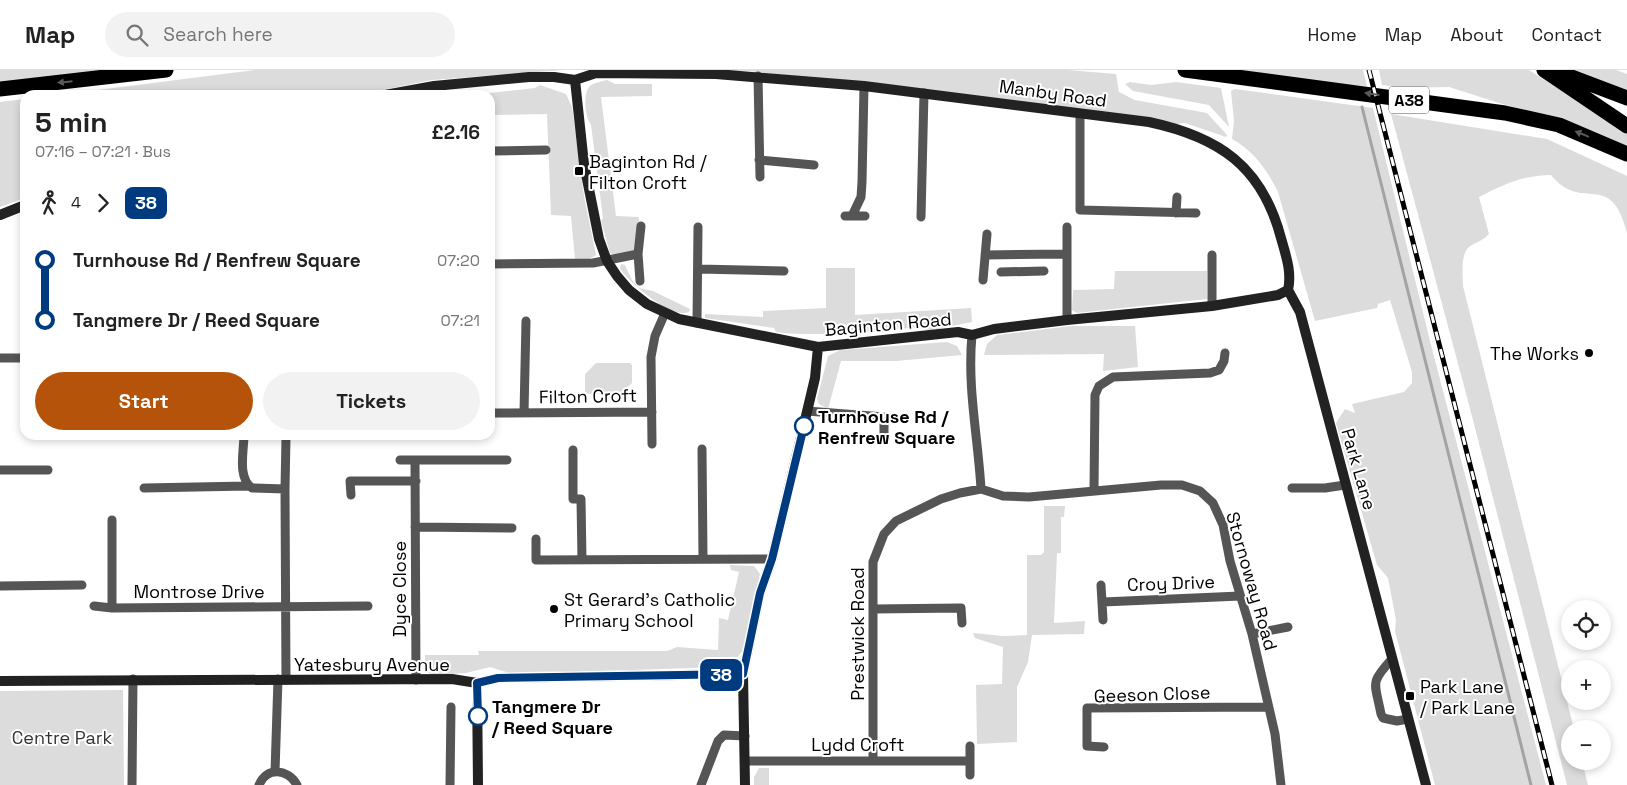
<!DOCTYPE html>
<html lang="en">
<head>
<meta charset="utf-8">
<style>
	body { margin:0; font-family:"Space Grotesk",sans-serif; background:#f2f2f2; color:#222; height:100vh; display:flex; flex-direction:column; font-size:19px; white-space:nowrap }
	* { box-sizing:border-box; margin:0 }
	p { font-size:16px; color:#767676 }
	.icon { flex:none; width:28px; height:28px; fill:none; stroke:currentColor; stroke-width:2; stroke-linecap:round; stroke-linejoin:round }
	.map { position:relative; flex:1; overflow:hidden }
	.panel { position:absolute; left:20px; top:20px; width:475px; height:350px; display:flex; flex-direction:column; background:#fff; border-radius:15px; box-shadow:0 2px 8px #0003 }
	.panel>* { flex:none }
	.badge { padding:0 10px; border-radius:8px; font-size:18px; line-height:32px }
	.buttons { position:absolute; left:1561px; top:530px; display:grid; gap:10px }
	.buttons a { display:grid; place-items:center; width:50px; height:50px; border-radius:50%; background:#fff; box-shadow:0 2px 8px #0003; font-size:25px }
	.map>.badge { position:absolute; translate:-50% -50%; box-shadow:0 0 0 2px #fff }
	.legs { display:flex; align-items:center; gap:8px; height:55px; padding:0 15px; font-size:16px }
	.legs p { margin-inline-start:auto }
	.head { display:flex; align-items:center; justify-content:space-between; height:85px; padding:0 15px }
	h1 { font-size:28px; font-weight:600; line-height:38px }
	.cta { display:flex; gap:10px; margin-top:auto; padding:10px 15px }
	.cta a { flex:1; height:58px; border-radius:30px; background:#b45309; color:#fff; font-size:20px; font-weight:600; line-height:58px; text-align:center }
	.cta a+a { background:#f2f2f2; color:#222 }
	ul { padding:0 15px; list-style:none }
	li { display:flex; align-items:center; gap:18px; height:60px; font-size:19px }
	li i { display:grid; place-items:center; width:8px; height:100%; margin:0 6px; background:currentColor }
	li i::after { content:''; width:12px; height:12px; margin:-6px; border:4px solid; border-radius:50%; background:#fff }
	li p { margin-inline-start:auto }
	li:first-child i { background:linear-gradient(#0000 50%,currentColor 0) }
	li:last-child i { background:linear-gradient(currentColor 50%,#0000 0) }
	header { display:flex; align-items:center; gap:30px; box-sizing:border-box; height:70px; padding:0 25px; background:#fff; border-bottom:1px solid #e0e0e0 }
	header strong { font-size:24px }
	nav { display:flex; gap:28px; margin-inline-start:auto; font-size:18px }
	.search { width:350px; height:45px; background:#f2f2f2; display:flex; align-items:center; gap:12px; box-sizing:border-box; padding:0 18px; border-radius:28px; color:#767676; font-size:19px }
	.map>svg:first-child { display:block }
	.green { fill:#dcdcdc }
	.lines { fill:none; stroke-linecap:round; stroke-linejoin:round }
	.stream { stroke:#a3a3a3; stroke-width:3 }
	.street { stroke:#555; stroke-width:9 }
	.secondary { stroke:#222; stroke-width:10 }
	.highway { stroke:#000; stroke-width:15 }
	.rail-casing { stroke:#000; stroke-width:5 }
	.rail { stroke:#fff; stroke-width:3; stroke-dasharray:9; stroke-linecap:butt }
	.oneway { fill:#595959 }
	.line-1-casing { stroke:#fff; stroke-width:11 }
	.line-1 { stroke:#003b80; stroke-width:8 }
	.poi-dot { fill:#000; stroke:#fff; stroke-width:2 }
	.stop-1-dot { fill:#fff; stroke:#003b80; stroke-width:2.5 }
	.labels { text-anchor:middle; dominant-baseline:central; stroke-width:4; stroke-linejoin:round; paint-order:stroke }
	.shield { fill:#fff; stroke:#4c4c4c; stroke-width:1 }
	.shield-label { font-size:16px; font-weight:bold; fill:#000 }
	.street-label { font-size:18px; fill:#000; stroke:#fff }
	.poi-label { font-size:18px; fill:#000; stroke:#fff; text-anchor:start }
	.stop-label { font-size:18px; font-weight:bold; fill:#000; stroke:#fff; text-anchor:start }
	.park-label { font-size:18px; fill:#333; stroke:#fff }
</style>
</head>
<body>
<header>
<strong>Map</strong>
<div class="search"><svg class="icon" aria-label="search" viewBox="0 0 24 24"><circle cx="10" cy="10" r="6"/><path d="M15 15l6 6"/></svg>Search here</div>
<nav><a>Home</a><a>Map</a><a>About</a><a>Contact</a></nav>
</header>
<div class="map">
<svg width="1627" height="715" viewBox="0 0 1627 715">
	<rect width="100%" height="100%" fill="#fff"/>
	<!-- green -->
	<path class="green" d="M0,0H132L0,15Z
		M255,0H1068L1116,4L1119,22L1135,30L1207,43L1227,65L1226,67L1185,53L1177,54L993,28L749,1L564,0L432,10L357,25H58Z
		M1230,0H1363L1367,16L1348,15Z
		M1379,0H1529L1627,63V76L1555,48L1499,33L1449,17L1408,18L1382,15Z
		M1568,0H1616L1627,4V23Z
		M607,10L615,14H652V26L601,27L616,146L639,147L635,182L616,186L610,183L601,151L603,148L591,55C585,47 582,22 591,15C595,13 602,11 607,10Z
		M1130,12L1151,15L1176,12L1221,18L1229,57L1209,35L1133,21L1125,14Z
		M540,15L566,24L572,37L584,126L596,185L587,191L575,189L571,146L551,145L547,44L490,45V25H470L535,18Z
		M1235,19L1373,38L1430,271L1546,715H1435L1395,561L1396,550L1388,508L1377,495L1336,353L1345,339L1355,343L1352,334L1404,322L1412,313V302L1390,230L1378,234L1377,238L1315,251L1278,122C1268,101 1253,80 1232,69L1234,51L1231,21Z
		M25,29V128L0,137V32Z
		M1391,44L1547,69L1627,106V163C1611,98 1582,144 1551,105C1523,105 1503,115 1479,127L1489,164C1483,171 1476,172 1469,177C1460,185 1463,205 1463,216L1574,659H1570V691H1582L1588,715H1567L1467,327Z
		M621,194L625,195L632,210L639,218L653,221L690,239L689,242C672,250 630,213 620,199Z
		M826,198H855V245L971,238L972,252L927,261L924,257L861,262L859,266C830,262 804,266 776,262L774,258L705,248V244L763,247V241L826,238Z
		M1115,201H1207V229L1077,243L1072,240L1073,220L1114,219Z
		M1071,256H1135L1138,297L1103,301L1104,284L984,285L987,274L997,265Z
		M947,272L957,276L962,285L896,291H841L828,339L819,334L817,329L828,286L840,280Z
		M596,293H630L632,295V313L621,323L589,324L585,322V304Z
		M1044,436H1065L1064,447H1061V483H1057L1054,553L1085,551L1084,564L1032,565L1028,592L1017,617V672L977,674L976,615L1002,614L1003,577L975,568L973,563L1003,566L1027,565V485H1041L1044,482Z
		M730,495L754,496L760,504L743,580L733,593L722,597L512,604L490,597L466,603L432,605L425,600V585H479L478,581H667L677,577L718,580L719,548L728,550L739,502L731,500Z
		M123,620L124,715H0V621Z
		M759,698H769V715H754V707Z"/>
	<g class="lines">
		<!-- stream -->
		<path class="stream" d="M1362,37L1531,715"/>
		<!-- street -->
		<path class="street" d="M758,6L760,107
			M434,16L435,25
			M1080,44V140L1196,143
			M490,81L546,80
			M759,90L814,95
			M1176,143L1177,127
			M845,146H865
			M852,146L861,127L862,112L864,16
			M921,147L924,23
			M985,185L1067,184
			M490,194L593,193L638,184
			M699,199L784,201
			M1001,202L1044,201
			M983,210L987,164
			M640,211L638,184L641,156
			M1212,236V185
			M1067,250V157
			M697,253L698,157
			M972,265C967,317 978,367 981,419
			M0,288H25
			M807,341L884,347V364
			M490,343L652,342
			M524,343L526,251
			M244,365C244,380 237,408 252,418L285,419L286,610
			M652,374L651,287L655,266L665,243
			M702,379L703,488
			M573,380V429H581L582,490
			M400,390H507
			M415,391L416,610
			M0,400H48
			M144,418L248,416
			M1292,418H1325L1345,415
			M285,419L286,367
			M1094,420L1095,325L1099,316L1113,307L1210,303L1219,300L1224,291L1225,283
			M351,425L350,411H416
			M415,457L512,458
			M536,469V490L772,489
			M1101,515L1103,550
			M0,516L82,515
			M1103,532L1240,526
			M94,536L112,538L368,536
			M112,538V450
			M873,539L961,538L962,553
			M1252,564L1288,557
			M1392,589C1369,614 1375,612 1381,644L1383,648L1397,651L1408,649
			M1104,677L1087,676V638L1268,637
			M873,690V492L884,464L896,451L941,429L960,423L981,419L1003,426L1029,427L1161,415H1182L1200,421L1213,433L1223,455L1230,491L1252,564L1275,664L1281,715
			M745,691H970
			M275,702L278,609
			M970,705V676
			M132,715L133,609
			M259,715C267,696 288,699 297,715
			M450,715L451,637
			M701,715L718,671L724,665L745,666"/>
		<!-- secondary -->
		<path class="secondary" d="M575,10L584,94L599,169L607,191L617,206L629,220L647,234L679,249L818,277L958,262L972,265L994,259L1067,250L1212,236L1278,225L1288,220
			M385,25L434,16L529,7H554L575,10L596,3L716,4L864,16L1149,52C1219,67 1262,96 1281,168C1286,186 1292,202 1288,220
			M0,145L25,135
			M1288,220L1300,242L1426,715
			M0,611L452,609L477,613L498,608L743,604
			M477,613L478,715
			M745,715L743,604L760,523L772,489L815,308L818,277"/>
		<!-- highway -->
		<path class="highway" d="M1185,0L1505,43L1559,55L1627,84
			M1544,0L1627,56
			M1561,3L1627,28
			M0,19L166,0"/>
		<defs>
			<path id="rail" d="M1369,0L1552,715"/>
		</defs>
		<!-- rail casing -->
		<use href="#rail" class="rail-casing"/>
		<!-- rail -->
		<use href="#rail" class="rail"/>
	</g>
	<!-- one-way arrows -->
	<defs><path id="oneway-solid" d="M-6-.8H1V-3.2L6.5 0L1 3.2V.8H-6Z" transform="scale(1.25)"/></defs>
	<g class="oneway">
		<use href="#oneway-solid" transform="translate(65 12) rotate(174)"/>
		<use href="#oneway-solid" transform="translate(1372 24) rotate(-172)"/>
		<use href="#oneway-solid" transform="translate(1582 64) rotate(-158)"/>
	</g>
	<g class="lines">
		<defs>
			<path id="line-1" d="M478,646L477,613L498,608L743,604L760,523L772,489L804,356"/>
		</defs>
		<!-- line-1 casing -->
		<use href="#line-1" class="line-1-casing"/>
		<!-- line-1 -->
		<use href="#line-1" class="line-1"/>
	</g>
	<!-- markers -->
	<g class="poi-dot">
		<rect x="574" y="96" width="10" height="10" rx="2.5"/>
		<circle cx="1589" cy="283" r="5"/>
		<circle cx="554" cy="539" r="5"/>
		<rect x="1405" y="621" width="10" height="10" rx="2.5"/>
	</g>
	<g class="stop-1-dot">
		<circle cx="804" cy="356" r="9"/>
		<circle cx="478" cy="646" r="9"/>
	</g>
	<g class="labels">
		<!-- shield labels -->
		<rect class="shield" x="1389" y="16.5" width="40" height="27" rx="4"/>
		<g class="shield-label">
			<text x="1409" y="30">A38</text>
		</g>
		<!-- street labels -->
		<g class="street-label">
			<text transform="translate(1053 23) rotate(8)">Manby Road</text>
			<text transform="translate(888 254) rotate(-5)">Baginton Road</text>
			<text transform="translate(588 326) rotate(-1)">Filton Croft</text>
			<text transform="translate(1359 399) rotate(74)">Park Lane</text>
			<text transform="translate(1252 511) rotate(74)">Stornoway Road</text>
			<text transform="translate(1171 513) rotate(-2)">Croy Drive</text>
			<text transform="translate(399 519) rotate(-90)">Dyce Close</text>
			<text x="199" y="521">Montrose Drive</text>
			<text transform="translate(857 564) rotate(-90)">Prestwick Road</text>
			<text x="372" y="594">Yatesbury Avenue</text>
			<text transform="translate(1152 624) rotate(-2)">Geeson Close</text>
			<text x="858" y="674">Lydd Croft</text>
		</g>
		<!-- poi labels -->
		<g class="poi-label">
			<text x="589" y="91">Baginton Rd /<tspan x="589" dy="21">Filton Croft</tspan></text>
			<text x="1579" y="283" text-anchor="end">The Works</text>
			<text x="564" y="529">St Gerard's Catholic<tspan x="564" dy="21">Primary School</tspan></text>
			<text x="1420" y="616">Park Lane<tspan x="1420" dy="21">/ Park Lane</tspan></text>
		</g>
		<!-- stop labels -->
		<g class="stop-label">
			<text x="818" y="346">Turnhouse Rd /<tspan x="818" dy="21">Renfrew Square</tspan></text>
			<text x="492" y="636">Tangmere Dr<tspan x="492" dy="21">/ Reed Square</tspan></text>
		</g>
		<!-- park labels -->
		<g class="park-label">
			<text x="62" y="667">Centre Park</text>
		</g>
	</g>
</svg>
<div class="buttons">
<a><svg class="icon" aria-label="locate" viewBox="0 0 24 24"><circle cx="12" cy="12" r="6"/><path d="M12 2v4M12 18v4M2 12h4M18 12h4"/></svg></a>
<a>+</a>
<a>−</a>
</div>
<b class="badge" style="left:721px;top:605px;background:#003b80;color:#fff">38</b>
<section class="panel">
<div class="head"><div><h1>5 min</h1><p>07:16 – 07:21 · Bus</p></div><b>£2.16</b></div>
<div class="legs"><svg class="icon" aria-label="walk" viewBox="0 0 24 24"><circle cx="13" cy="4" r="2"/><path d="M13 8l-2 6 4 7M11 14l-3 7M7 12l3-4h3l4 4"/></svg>4<svg class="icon" aria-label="forward" viewBox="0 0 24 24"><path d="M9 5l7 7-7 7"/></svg><b class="badge" style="background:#003b80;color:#fff">38</b></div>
<ul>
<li><i style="color:#003b80"></i><b>Turnhouse Rd / Renfrew Square</b><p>07:20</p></li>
<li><i style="color:#003b80"></i><b>Tangmere Dr / Reed Square</b><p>07:21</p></li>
</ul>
<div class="cta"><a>Start</a><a>Tickets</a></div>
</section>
</div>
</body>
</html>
